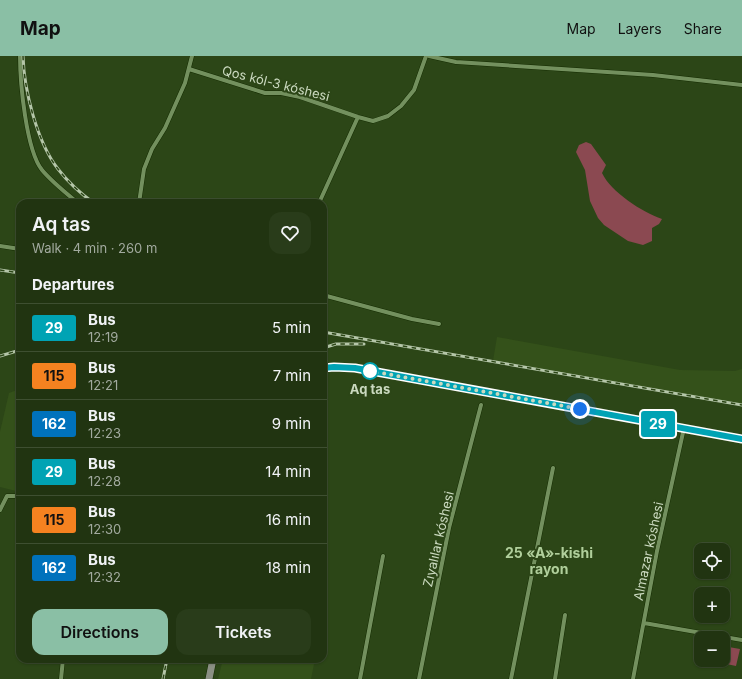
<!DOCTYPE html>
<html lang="en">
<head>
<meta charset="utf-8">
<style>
	body { margin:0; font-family:Inter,sans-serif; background:#293c1a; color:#f1f3f6; height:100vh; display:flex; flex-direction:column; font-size:15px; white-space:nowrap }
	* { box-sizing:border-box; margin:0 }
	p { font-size:13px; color:#a2aa9f }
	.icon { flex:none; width:22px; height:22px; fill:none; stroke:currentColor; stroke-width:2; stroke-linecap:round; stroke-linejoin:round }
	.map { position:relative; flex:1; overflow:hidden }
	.details { position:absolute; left:16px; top:143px; width:311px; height:464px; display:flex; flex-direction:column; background:#213411; border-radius:12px; box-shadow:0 1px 3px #0004,0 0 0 1px #3e4f31 }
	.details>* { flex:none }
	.badge { padding:0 8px; border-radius:3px; font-size:14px; line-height:26px }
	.fabs { position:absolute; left:694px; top:487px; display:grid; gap:8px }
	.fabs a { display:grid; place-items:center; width:36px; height:36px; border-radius:8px; background:#213411; box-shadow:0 1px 3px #0004,0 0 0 1px #3e4f31; font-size:20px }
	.you { position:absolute; width:20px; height:20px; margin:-10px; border:3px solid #fff; border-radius:50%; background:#1a73e8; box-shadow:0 0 0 6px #1a73e833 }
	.map>.badge { position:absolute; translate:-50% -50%; box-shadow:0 0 0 2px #fff }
	h2 { padding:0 16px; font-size:15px; line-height:36px }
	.round { display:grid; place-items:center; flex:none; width:42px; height:42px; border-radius:12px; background:#293c1a }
	.head { display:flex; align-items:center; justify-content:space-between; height:68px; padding:0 16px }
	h1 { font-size:19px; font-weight:600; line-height:30px }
	.button { display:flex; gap:8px; margin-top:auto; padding:8px 16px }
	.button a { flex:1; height:46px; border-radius:12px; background:#8abfa5; color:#111; font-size:16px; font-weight:600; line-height:46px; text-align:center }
	.button a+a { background:#293c1a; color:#f1f3f6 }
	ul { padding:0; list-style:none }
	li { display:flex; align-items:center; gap:12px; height:48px; padding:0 16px; border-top:1px solid #3e4f31 }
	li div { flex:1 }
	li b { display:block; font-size:15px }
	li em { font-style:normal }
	li .badge { min-width:44px; font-weight:700; text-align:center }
	header { display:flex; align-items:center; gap:24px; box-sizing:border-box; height:56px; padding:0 20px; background:#8abfa5; color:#111 }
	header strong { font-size:19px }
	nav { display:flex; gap:22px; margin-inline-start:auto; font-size:14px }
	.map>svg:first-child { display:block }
	.built { fill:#34511a }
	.green { fill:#8b4951 }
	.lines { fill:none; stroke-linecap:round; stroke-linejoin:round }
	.street-casing { stroke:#142b00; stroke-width:5 }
	.secondary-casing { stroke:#142b00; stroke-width:8 }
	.street { stroke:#73905e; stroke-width:4 }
	.secondary { stroke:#8b9084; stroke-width:7 }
	.rail-casing { stroke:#b5c6a9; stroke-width:3 }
	.rail { stroke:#2c4617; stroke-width:1.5; stroke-dasharray:4.5; stroke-linecap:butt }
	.line-casing { stroke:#fff; stroke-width:9 }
	.line { stroke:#00a3b4; stroke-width:6 }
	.walk { stroke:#cad9bf; stroke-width:4; stroke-dasharray:0 7.2 }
	.stop-dot { fill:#fff; stroke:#00a3b4; stroke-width:2 }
	.labels { text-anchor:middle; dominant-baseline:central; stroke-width:4; stroke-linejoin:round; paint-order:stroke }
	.street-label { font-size:13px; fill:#cad9bf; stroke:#2c4617 }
	.stop-label { font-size:13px; font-weight:bold; fill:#cad9bf; stroke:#2c4617 }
	.neighbourhood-label { font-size:14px; font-weight:bold; fill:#b0cf9b; stroke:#2c4617 }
</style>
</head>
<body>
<header>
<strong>Map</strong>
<nav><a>Map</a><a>Layers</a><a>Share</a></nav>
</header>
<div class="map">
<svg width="742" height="623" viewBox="0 0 742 623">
	<rect width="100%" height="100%" fill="#2c4617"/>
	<!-- built -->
	<path class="built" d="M497,281L680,314L735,315L742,313V348L493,305Z
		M20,333V436L0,431V376L9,337Z
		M223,603H315L311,623H218Z"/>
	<!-- green -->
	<path class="green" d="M586,86L591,88L606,109L602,117C611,136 642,156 662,163L659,168L652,172V185L643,189L628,185L604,169L598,162L590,145L585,114L576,96L579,89Z
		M723,590L740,593L736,610L707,604H723Z"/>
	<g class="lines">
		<defs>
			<path id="street" d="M20,0C20,26 26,94 42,114C52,126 66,137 78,147
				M429,0L456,6L653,19L742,29
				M189,13L265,37H281L300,41L358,61L373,65L388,60L401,50L414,34L426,0
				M139,147L144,113L152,93L165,72L185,27L192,0
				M319,147L358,61
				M0,190L20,193
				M323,239L412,263L439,268
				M0,454L7,440H20
				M644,567L742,584
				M61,623L63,603
				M360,623L383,500
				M419,623L449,472L481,349
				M511,623L553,412
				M555,623L565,559
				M633,623L657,495L684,372"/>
			<path id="secondary" d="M323,312L334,311L355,312L742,383
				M209,623L213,603"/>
		</defs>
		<!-- street casing -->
		<use href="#street" class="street-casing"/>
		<!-- secondary casing -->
		<use href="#secondary" class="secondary-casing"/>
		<!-- street -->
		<use href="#street" class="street"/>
		<!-- secondary -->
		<use href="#secondary" class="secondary"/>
		<defs>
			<path id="rail" d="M23,0C24,34 37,86 58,113C68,126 81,138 94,147
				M0,214L20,217
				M323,276L742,349
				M323,292L336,288H364
				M0,300L20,294
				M163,623L167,603"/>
		</defs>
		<!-- rail casing -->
		<use href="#rail" class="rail-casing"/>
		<!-- rail -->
		<use href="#rail" class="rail"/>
	</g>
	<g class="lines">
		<defs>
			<path id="line" d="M323,312L334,311L355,312L742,383"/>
		</defs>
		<!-- line casing -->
		<use href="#line" class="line-casing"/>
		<!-- line -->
		<use href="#line" class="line"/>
		<!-- walk -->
		<path class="walk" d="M370,315L580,353"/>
	</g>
	<!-- markers -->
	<circle class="stop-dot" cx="370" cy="315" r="8"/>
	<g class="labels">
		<!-- street labels -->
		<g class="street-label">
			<text transform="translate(276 27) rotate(14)">Qos kól-3 kóshesi</text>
			<text transform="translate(438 483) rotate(-77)">Zıyalılar kóshesi</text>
			<text transform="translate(648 495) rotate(-78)">Almazar kóshesi</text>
		</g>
		<!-- stop labels -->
		<g class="stop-label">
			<text x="370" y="333">Aq tas</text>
		</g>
		<!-- neighbourhood labels -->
		<g class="neighbourhood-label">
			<text x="549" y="496">25 «A»-kishi<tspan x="549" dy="16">rayon</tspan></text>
		</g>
	</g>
</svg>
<div class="fabs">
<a><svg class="icon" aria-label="locate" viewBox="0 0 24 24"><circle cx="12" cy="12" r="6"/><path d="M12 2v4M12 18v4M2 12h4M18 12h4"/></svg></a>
<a>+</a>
<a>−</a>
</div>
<div class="you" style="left:580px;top:353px"></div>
<b class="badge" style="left:658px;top:368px;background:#00a3b4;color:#fff">29</b>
<section class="details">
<div class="head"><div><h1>Aq tas</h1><p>Walk · 4 min · 260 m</p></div><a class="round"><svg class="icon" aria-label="heart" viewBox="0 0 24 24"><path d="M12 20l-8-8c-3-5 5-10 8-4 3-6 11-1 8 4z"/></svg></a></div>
<h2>Departures</h2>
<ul>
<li><span class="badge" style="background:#00a3b4;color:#fff">29</span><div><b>Bus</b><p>12:19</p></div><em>5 min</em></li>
<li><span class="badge" style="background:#f58220;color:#111">115</span><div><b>Bus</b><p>12:21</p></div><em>7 min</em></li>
<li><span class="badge" style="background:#0072bc;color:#fff">162</span><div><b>Bus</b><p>12:23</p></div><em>9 min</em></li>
<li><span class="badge" style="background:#00a3b4;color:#fff">29</span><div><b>Bus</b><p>12:28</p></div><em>14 min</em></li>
<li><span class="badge" style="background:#f58220;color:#111">115</span><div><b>Bus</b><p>12:30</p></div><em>16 min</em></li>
<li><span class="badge" style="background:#0072bc;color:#fff">162</span><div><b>Bus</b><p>12:32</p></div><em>18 min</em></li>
</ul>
<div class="button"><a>Directions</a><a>Tickets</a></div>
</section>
</div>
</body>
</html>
